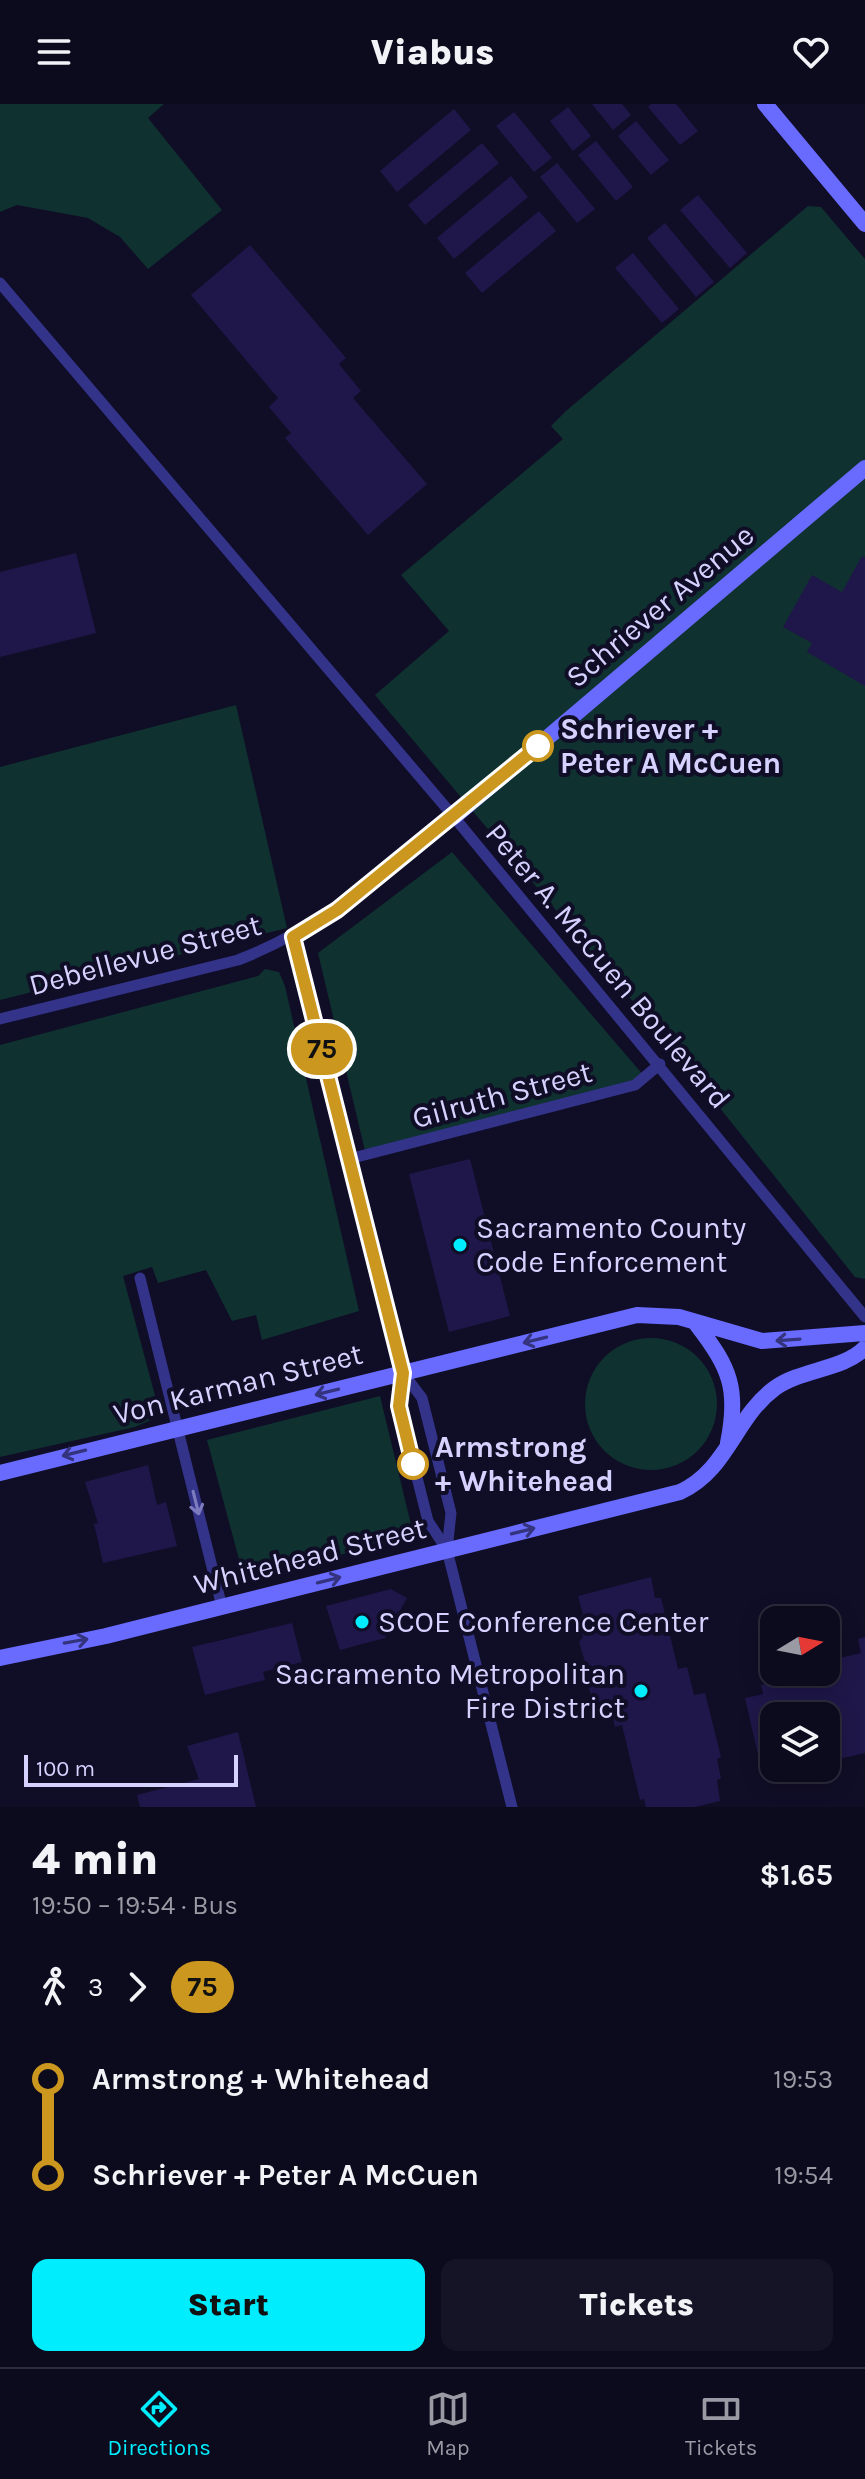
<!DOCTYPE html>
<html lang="en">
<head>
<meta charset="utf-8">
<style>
	body { margin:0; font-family:Karla,sans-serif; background:#151326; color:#f1f3f6; height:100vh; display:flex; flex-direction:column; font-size:30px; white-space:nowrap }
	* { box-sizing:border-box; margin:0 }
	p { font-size:26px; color:#9a9aa4 }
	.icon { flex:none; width:44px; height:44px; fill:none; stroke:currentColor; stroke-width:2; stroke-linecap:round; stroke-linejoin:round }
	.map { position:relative; height:1703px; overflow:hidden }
	.drawer { display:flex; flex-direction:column; background:#0c0a1d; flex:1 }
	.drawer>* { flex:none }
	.badge { padding:0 16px; border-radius:26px; font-size:28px; line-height:52px }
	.needle { width:52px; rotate:80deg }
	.controls { position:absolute; left:760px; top:1502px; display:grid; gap:16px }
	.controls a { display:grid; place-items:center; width:80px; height:80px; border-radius:16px; background:#0c0a1d; box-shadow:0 4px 20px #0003,0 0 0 2px #2c2b3b; font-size:40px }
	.scale { position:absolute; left:24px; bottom:20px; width:214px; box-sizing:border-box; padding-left:8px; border:4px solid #d6d2ff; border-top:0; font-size:22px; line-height:28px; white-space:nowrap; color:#d6d2ff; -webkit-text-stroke:6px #100d27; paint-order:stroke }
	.map>.badge { position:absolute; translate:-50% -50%; box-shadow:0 0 0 4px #fff }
	.legs { display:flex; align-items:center; gap:12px; height:88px; padding:0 32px; font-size:26px }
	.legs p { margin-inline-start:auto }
	.head { display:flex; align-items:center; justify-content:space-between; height:136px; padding:0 32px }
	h1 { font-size:44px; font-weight:800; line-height:60px }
	.action { display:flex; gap:16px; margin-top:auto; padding:16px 32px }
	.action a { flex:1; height:92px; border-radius:16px; background:#00edfd; color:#111; font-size:32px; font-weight:800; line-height:92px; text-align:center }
	.action a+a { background:#151326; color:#f1f3f6 }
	ul { padding:0 32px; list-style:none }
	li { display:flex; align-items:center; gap:28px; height:96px; font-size:30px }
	li i { display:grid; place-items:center; width:12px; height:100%; margin:0 10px; background:currentColor }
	li i::after { content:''; width:20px; height:20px; margin:-10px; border:6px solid; border-radius:50%; background:#0c0a1d }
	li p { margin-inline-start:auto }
	li:first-child i { background:linear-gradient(#0000 50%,currentColor 0) }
	li:last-child i { background:linear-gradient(currentColor 50%,#0000 0) }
	header { display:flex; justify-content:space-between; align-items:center; height:104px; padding:0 32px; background:#0c0a1d; font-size:36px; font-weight:800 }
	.dock { display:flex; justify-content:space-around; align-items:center; height:112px; border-top:2px solid #2c2b3b; background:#0c0a1d; font-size:22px; color:#9a9aa4 }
	.dock a { display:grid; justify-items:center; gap:4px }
	.dock .active { color:#00edfd }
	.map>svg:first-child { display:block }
	.green { fill:#0f312f }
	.building { fill:#1f1749 }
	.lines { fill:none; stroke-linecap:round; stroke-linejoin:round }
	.street { stroke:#33338a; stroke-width:11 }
	.secondary { stroke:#696bff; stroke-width:16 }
	.oneway { stroke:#34337d }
	.oneway2 { stroke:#7c7bbf }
	.line-1-casing { stroke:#fff; stroke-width:18 }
	.line-1 { stroke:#cb971e; stroke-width:12 }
	.stop-1-dot { fill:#fff; stroke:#cb971e; stroke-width:4 }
	.poi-dot { fill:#00edfd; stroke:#100d27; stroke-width:3 }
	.labels { text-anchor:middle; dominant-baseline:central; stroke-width:8; stroke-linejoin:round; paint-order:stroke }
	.street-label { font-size:30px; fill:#d6d2ff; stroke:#100d27 }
	.stop-label { font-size:30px; font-weight:bold; fill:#d6d2ff; stroke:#100d27; text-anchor:start }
	.poi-label { font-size:30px; fill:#d6d2ff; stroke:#100d27; text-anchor:start }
</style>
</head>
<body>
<header><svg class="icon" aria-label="menu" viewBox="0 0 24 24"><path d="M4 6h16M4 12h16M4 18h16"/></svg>Viabus<svg class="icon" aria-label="heart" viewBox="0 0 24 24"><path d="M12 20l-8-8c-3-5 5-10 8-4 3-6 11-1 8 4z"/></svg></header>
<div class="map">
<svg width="865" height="1703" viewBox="0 0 865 1703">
	<rect width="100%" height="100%" fill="#100d27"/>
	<!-- green -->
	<path class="green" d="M0,0H164L148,14L222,106L148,165L120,133L88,114L17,101L0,108Z
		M808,102L821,103L865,155V1175L855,1173L672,944L375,591L449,527L401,471L563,335L551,322L566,307Z
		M236,601L287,824L0,896V663Z
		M452,748L645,973L366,1051L318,849Z
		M265,865L279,868L285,882L359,1207L262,1236L256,1211L232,1217L206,1166L158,1179L152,1163L123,1172L157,1299L151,1316L135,1323L0,1353V941L258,872Z
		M585 1300a66 66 0 1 1 132 0a66 66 0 1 1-132 0Z
		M380,1292L414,1433L244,1474L207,1336Z"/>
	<!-- building -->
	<path class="building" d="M592,0H622L631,11L613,26Z
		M651,0H676L698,27L680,41L648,3Z
		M568,3L591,32L573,47L550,17Z
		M454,5L471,26L397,88L380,67Z
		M514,8L552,54L534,68L496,22Z
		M636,17L669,56L651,71L618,32Z
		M596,37L633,83L616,97L578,51Z
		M482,39L499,59L425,121L408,101Z
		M557,59L595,105L577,119L540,73Z
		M511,72L528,93L454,155L437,134Z
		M698,91L747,149L730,164L680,106Z
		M539,107L556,127L482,189L465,169Z
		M665,119L714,178L696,193L647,134Z
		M250,141L346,254L339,260L361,287L353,294L427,380L368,431L285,334L291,329L269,303L278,294L191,191Z
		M633,149L679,205L662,219L615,164Z
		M76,449L96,529L0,553V468Z
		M862,452L865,454V582L807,548L812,539L783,523L812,471L842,488Z
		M470,1055L510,1212L449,1228L409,1070Z
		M148,1361L157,1401L166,1398L177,1442L103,1459L94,1420L98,1419L85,1378Z
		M651,1473L655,1494H661L678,1565L687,1563L694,1591L705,1589L721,1653L717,1655L721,1674L717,1676L720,1697L695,1703H646L644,1695L640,1696L622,1621L615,1623L609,1595L593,1600L589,1584L592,1582L579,1538L583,1533L579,1514L583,1510L578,1492Z
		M391,1485L407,1494L385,1534L340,1546L326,1502Z
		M292,1519L302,1558L263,1568L265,1576L205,1591L192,1543Z
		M865,1533V1649L826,1658V1612H774V1664L796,1665L763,1673L745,1594L763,1590L761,1581L834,1564L832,1556L861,1549L858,1535Z
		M238,1628L256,1703H140L137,1691L199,1675L187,1642Z"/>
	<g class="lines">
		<!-- street -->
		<path class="street" d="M0,179L454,713L865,1213
			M293,833L403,1269L399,1302L428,1417L447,1446L512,1703
			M0,915L238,856C322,824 385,768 454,713
			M349,1055L635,981L660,960
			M140,1174L222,1503
			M403,1269L422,1294L451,1409L447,1446"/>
		<!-- secondary -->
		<path class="secondary" d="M765,0L865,120
			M454,713L865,364
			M697,1221C730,1264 739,1285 728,1339
			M0,1369L637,1211L679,1213L762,1237L865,1229
			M0,1554L106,1532L680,1388C727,1367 735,1313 775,1284C802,1265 843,1266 865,1244"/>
	</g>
	<!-- one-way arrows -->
	<defs><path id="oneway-shaft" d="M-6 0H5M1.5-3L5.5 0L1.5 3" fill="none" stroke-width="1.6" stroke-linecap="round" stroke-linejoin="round" transform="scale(2)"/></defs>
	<g class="oneway">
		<use href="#oneway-shaft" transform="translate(535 1236) rotate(166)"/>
		<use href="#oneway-shaft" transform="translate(788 1236) rotate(176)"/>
		<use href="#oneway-shaft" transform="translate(327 1288) rotate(166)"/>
		<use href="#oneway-shaft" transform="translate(74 1349) rotate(166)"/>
		<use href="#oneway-shaft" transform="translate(523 1427) rotate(-14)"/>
		<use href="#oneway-shaft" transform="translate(329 1476) rotate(-14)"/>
		<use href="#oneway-shaft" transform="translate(76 1537) rotate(-10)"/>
	</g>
	<use class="oneway2" href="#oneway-shaft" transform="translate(196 1399) rotate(76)"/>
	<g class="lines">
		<defs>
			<path id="line-1" d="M413,1360L399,1302L403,1269L293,833L337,806L538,642"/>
		</defs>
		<!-- line-1 casing -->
		<use href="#line-1" class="line-1-casing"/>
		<!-- line-1 -->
		<use href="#line-1" class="line-1"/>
	</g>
	<!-- markers -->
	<g class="stop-1-dot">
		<circle cx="538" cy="642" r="14"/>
		<circle cx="413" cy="1360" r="14"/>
	</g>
	<g class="poi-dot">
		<circle cx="460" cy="1141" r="8"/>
		<circle cx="362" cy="1518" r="8"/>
		<circle cx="641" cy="1587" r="8"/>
	</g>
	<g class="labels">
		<!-- street labels -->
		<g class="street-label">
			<text transform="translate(660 502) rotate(-40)">Schriever Avenue</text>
			<text transform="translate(145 851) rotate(-15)">Debellevue Street</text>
			<text transform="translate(608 862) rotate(50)">Peter A. McCuen Boulevard</text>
			<text transform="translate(502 991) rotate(-15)">Gilruth Street</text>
			<text transform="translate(238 1280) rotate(-14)">Von Karman Street</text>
			<text transform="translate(310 1452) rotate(-14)">Whitehead Street</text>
		</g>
		<!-- stop labels -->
		<g class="stop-label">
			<text x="560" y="625">Schriever +<tspan x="560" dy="34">Peter A McCuen</tspan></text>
			<text x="435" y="1343">Armstrong<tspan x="435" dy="34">+ Whitehead</tspan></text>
		</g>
		<!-- poi labels -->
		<g class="poi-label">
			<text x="476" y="1124">Sacramento County<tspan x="476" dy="34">Code Enforcement</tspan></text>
			<text x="378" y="1518">SCOE Conference Center</text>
			<text x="625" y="1570" text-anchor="end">Sacramento Metropolitan<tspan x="625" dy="34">Fire District</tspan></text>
		</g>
	</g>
</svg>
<div class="controls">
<a><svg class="needle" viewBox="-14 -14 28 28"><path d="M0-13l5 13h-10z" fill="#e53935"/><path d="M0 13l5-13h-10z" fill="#9a9aa4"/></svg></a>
<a><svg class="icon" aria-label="layers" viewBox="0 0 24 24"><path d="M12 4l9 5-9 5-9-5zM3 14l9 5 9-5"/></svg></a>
</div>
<div class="scale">100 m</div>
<b class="badge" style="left:322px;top:945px;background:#cb971e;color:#111">75</b>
</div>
<section class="drawer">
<div class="head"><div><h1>4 min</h1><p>19:50 – 19:54 · Bus</p></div><b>$1.65</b></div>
<div class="legs"><svg class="icon" aria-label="walk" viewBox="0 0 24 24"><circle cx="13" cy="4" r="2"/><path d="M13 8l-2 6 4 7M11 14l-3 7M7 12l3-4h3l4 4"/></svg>3<svg class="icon" aria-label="forward" viewBox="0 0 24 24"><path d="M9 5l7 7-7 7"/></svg><b class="badge" style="background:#cb971e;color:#111">75</b></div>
<ul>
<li><i style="color:#cb971e"></i><b>Armstrong + Whitehead</b><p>19:53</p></li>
<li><i style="color:#cb971e"></i><b>Schriever + Peter A McCuen</b><p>19:54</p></li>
</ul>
<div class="action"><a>Start</a><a>Tickets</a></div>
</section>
<nav class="dock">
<a class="active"><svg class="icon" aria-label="directions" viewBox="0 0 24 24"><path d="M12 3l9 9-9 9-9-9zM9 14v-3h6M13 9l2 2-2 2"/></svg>Directions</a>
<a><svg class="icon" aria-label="map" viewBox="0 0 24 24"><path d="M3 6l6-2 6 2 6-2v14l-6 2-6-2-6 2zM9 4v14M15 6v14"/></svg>Map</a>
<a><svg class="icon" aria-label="tickets" viewBox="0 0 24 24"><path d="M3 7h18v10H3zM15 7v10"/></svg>Tickets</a>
</nav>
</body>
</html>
